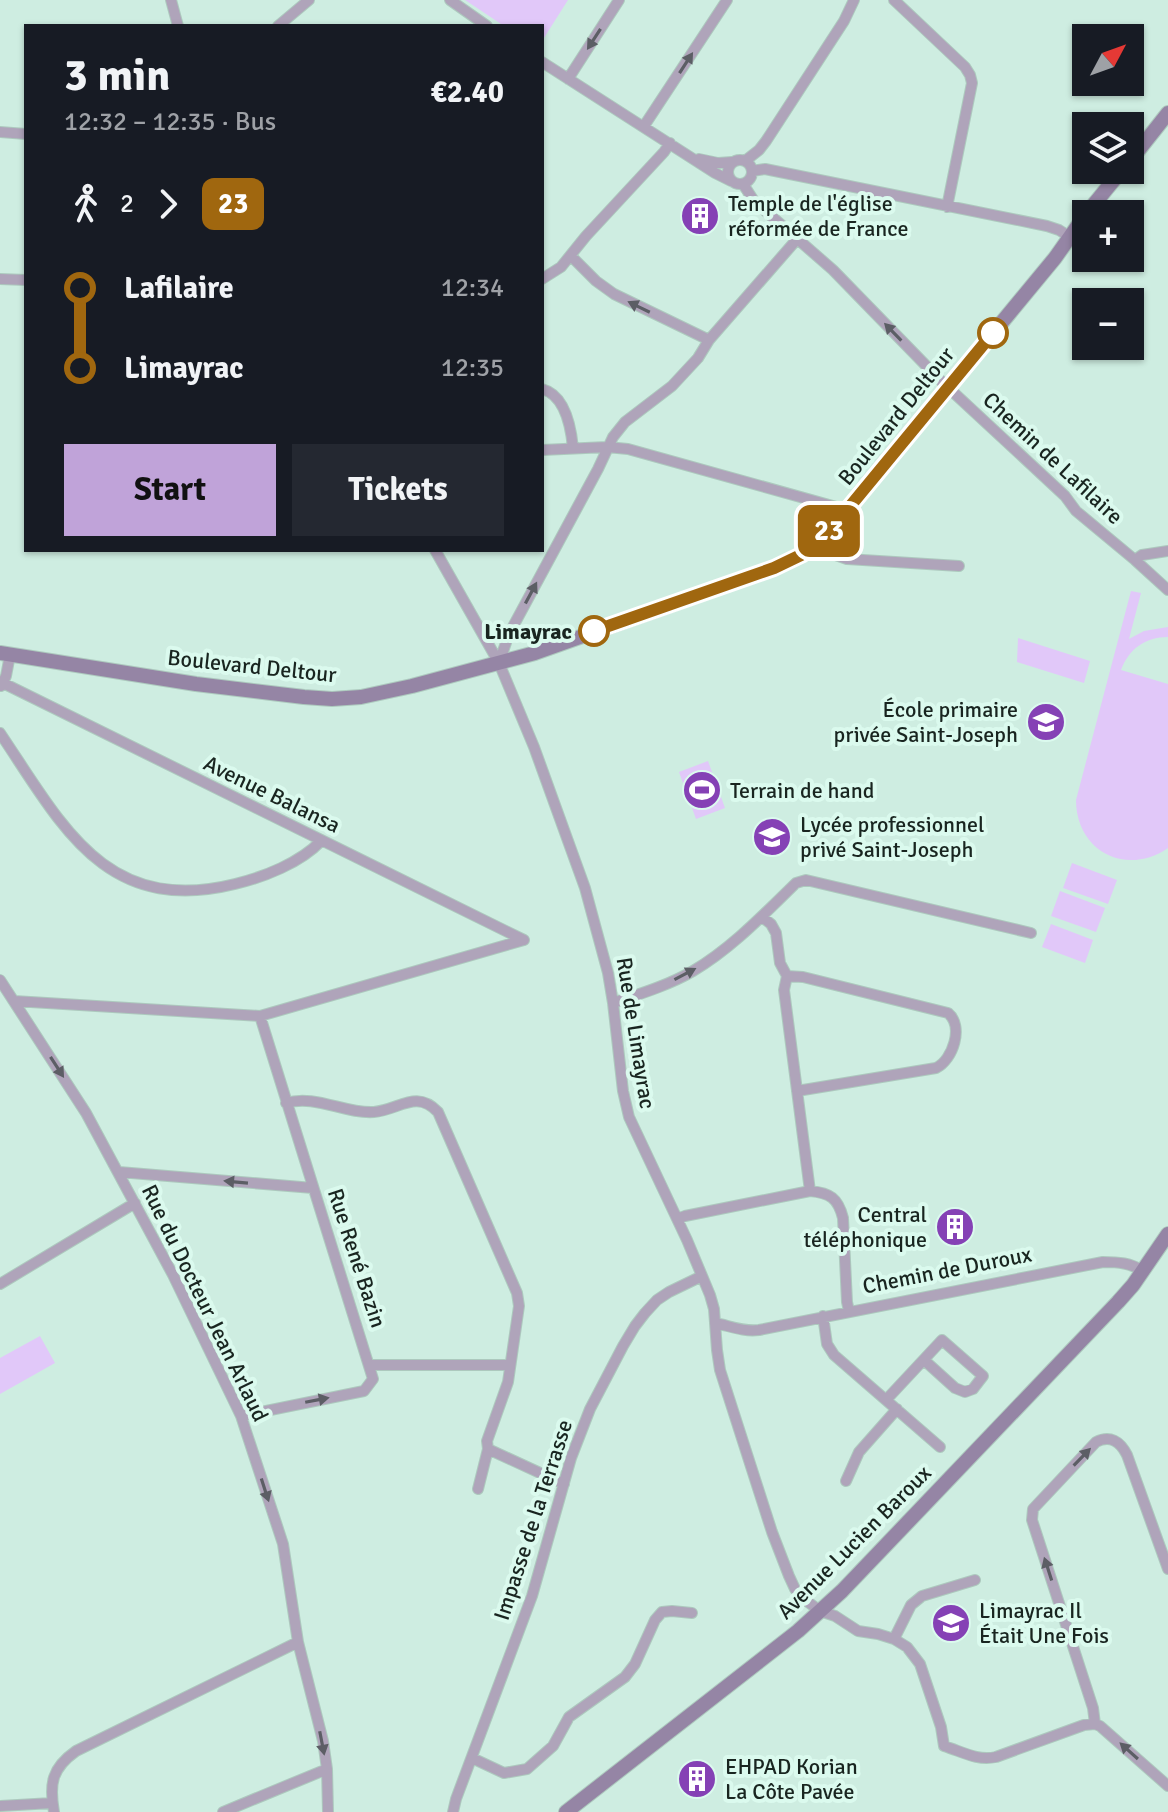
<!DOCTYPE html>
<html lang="en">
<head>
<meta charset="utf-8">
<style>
	body { margin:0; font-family:Signika,sans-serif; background:#242831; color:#f1f3f6; height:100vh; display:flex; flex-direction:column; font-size:30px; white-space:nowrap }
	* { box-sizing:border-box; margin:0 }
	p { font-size:26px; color:#9ea1a6 }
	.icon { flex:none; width:44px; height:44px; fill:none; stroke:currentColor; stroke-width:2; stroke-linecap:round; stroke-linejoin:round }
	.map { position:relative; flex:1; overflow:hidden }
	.details { position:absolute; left:24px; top:24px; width:520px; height:528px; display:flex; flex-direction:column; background:#171b24; border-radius:0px; box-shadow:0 2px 6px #0004 }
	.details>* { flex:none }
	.badge { padding:0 16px; border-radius:12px; font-size:28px; line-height:52px }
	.needle { width:52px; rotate:49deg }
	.buttons { position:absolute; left:1072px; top:24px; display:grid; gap:16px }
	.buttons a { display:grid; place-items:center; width:72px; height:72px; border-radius:0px; background:#171b24; box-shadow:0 2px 6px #0004; font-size:40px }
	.map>.badge { position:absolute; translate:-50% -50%; box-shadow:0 0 0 4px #fff }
	.legs { display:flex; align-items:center; gap:12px; height:88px; padding:0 40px; font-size:26px }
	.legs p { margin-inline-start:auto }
	.headline { display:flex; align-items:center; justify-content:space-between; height:136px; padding:0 40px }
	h1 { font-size:44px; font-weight:700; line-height:60px }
	.primary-button { display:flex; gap:16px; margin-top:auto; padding:16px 40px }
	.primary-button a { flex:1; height:92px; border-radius:0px; background:#c0a3d9; color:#111; font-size:32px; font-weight:700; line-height:92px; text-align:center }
	.primary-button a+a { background:#242831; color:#f1f3f6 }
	ul { padding:0 40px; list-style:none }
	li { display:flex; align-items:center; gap:28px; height:80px; font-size:30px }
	li i { display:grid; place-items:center; width:12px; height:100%; margin:0 10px; background:currentColor }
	li i::after { content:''; width:20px; height:20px; margin:-10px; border:6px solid; border-radius:50%; background:#171b24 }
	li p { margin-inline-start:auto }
	li:first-child i { background:linear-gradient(#0000 50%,currentColor 0) }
	li:last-child i { background:linear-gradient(currentColor 50%,#0000 0) }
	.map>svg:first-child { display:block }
	.green { fill:#e1c8f9 }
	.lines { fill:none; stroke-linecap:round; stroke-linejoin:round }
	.street-casing { stroke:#adc9be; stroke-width:12 }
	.secondary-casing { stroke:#adc9be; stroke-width:16 }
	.street { stroke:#afa4ba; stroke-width:10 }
	.secondary { stroke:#9585a5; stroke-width:14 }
	.oneway { fill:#5c5e65 }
	.line-1-casing { stroke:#fff; stroke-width:18 }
	.line-1 { stroke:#a0670f; stroke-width:12 }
	.stop-1-dot { fill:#fff; stroke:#a0670f; stroke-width:4 }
	.labels { text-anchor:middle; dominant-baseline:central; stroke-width:8; stroke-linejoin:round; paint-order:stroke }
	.poi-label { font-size:22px; fill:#192520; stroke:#dbfaee; text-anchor:start }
	.street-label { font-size:22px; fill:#192520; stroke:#dbfaee }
	.stop-label { font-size:22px; font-weight:bold; fill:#192520; stroke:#dbfaee; text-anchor:end }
</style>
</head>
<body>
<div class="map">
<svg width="1168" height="1812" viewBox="0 0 1168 1812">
	<rect width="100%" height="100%" fill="#ceede1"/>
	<!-- green -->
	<path class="green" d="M465,0H568L542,41V26H504Z
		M1131,591L1141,593L1129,639L1144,631L1168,627V637C1145,637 1129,649 1121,670L1168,684V848C1126,877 1076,851 1076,800Z
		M1018,638L1090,661L1084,683L1017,662Z
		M708,761L725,808L696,819L679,772Z
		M1072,863L1117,880L1108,904L1063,888Z
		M1060,891L1105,908L1096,932L1051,916Z
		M1051,924L1093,940L1085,963L1042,947Z
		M40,1336L55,1363L0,1394V1358Z"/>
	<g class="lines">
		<defs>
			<path id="street" d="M171,0L178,26
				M450,0L487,26
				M894,0L965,67L970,75L972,83L947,207
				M278,26L309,0
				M542,62L715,173L731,181
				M568,79L619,0
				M644,126L727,0
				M0,132L26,134
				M699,159L718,163L732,162
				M728 172a12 12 0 1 1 24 0a12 12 0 1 1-24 0Z
				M745,161L759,150L766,141L844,21L854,0
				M752,171L765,169L1047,226L1059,230L1070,237
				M743,184L754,201L833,270L940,380L1065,496L1076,511L1135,560L1168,590
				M571,256L596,281L614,294L709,340
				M0,279L26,280
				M542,279L561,267L586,236L664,152L670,143
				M542,389C565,395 571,427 573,448
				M542,450L607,447L628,449L847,510
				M817,544L833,554L847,559L959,566
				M435,550L499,663L534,747L585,888L608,973L613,1003L623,1091L629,1117L687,1240L710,1295L714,1309L717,1350L720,1370L772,1532L789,1576L795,1589L804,1599L820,1611L835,1616L858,1631L878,1634L894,1639L907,1647L920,1664L941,1727L944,1746C963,1752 977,1761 996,1757L1084,1725L1095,1724L1100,1726L1168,1786
				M1135,560L1142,555L1168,551
				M499,663L509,634L598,469L613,437L625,422L672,386L698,358L709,340L798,238
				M3,683L524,940
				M1,686L6,676L10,655
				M0,733C62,825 105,916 235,884C264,877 300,863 321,841
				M762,917L771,924L776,933L780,963L787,976L784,990L810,1191
				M787,976L803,977L948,1013C964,1026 953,1060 936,1068L797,1091
				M0,980L86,1113L173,1275L241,1416L283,1544L298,1642L323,1741L327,1769L328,1812
				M14,1001L260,1016L524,940
				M613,1003C640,994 669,985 693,971C732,948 764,914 796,883L806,880L1031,933
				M286,1103C315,1094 345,1114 374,1112C399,1110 416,1089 438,1112L517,1293L519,1306L508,1382L487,1441L488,1449L478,1489
				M119,1172L313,1188
				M677,1219L685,1216L810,1191C830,1193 838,1198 843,1218L847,1302L849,1311
				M0,1284L135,1203
				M823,1316L827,1344L834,1355L940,1447
				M715,1323C730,1326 743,1332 759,1330L1103,1262C1119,1262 1130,1263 1143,1271
				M370,1365H509
				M886,1400L942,1340L983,1376L973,1389L965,1392L955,1388L924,1360
				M241,1416L364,1391L373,1379L260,1016
				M488,1449L564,1484
				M846,1481L859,1452L897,1409
				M894,1639L911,1605L922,1596L975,1580
				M1095,1724L1093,1708L1032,1520L1033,1509L1096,1442C1110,1435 1120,1441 1127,1455L1168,1569
				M472,1758L504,1773L527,1769L553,1746L569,1717L625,1677L635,1664L655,1620L662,1612L672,1611L692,1613
				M0,1806L52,1803
				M54,1812C49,1783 52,1768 76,1751L298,1642
				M223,1812L327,1769
				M453,1812L456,1799L532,1596L571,1458L590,1409L623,1346L635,1326L645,1313L657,1300L669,1292L702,1276"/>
			<path id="secondary" d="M1130,161L1168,113
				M1086,214L1122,170
				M0,653L196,684L304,697L332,699L361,697L412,686L535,653L774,568L801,555L817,544L847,510L1055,258L1086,214
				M566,1812L798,1631L842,1591L1118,1302L1133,1285L1168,1234"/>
		</defs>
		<!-- street casing -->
		<use href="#street" class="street-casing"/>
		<!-- secondary casing -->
		<use href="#secondary" class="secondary-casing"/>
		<!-- street -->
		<use href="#street" class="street"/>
		<!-- secondary -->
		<use href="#secondary" class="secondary"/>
	</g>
	<!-- one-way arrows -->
	<defs><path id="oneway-solid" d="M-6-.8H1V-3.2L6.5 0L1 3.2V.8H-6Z" transform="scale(2)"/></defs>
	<g class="oneway">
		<use href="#oneway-solid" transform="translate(594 39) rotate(123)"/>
		<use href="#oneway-solid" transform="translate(686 63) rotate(-57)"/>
		<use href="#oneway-solid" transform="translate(639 307) rotate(-154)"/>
		<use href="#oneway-solid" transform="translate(893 332) rotate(-134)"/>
		<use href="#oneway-solid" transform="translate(531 593) rotate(-62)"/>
		<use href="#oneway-solid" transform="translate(685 974) rotate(-28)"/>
		<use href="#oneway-solid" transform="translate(57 1067) rotate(57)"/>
		<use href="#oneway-solid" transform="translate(236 1182) rotate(-175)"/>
		<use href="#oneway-solid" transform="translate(317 1400) rotate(-11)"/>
		<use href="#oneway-solid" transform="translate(1082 1457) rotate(-46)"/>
		<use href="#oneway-solid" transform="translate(265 1490) rotate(72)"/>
		<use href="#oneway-solid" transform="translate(1048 1569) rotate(-108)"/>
		<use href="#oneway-solid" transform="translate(322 1743) rotate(79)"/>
		<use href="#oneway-solid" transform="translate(1129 1751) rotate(-138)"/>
	</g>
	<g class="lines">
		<defs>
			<path id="line-1" d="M594,631L774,568L801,555L817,544L847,510L993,333"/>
		</defs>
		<!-- line-1 casing -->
		<use href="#line-1" class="line-1-casing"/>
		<!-- line-1 -->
		<use href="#line-1" class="line-1"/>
	</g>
	<!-- icons -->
	<defs>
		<symbol id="building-disc" viewBox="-11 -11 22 22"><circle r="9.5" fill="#8541b5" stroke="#dbfaee"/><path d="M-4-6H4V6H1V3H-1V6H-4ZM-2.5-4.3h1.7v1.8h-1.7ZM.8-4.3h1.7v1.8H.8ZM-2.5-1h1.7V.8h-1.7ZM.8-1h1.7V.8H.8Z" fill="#fff"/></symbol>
		<symbol id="school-disc" viewBox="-11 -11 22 22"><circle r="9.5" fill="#8541b5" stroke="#dbfaee"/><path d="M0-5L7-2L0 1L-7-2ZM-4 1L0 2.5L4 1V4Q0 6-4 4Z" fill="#fff"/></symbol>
		<symbol id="stadium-disc" viewBox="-11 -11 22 22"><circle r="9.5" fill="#8541b5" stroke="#dbfaee"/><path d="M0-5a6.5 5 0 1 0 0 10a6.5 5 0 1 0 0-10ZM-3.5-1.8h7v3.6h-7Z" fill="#fff"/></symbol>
	</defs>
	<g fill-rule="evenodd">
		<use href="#building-disc" x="678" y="194" width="44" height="44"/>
		<use href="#school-disc" x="1024" y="700" width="44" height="44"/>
		<use href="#stadium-disc" x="680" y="768" width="44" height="44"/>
		<use href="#school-disc" x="750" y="815" width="44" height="44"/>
		<use href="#building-disc" x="933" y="1205" width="44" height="44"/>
		<use href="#school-disc" x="929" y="1601" width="44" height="44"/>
		<use href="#building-disc" x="675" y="1757" width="44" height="44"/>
	</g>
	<!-- markers -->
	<g class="stop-1-dot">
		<circle cx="993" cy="333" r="14"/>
		<circle cx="594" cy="631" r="14"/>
	</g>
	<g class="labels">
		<!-- poi labels -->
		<g class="poi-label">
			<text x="728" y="203">Temple de l'église<tspan x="728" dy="25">réformée de France</tspan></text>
			<text x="1018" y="709" text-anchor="end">École primaire<tspan x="1018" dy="25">privée Saint-Joseph</tspan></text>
			<text x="730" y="790">Terrain de hand</text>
			<text x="800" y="824">Lycée professionnel<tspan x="800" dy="25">privé Saint-Joseph</tspan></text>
			<text x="927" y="1214" text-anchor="end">Central<tspan x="927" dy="25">téléphonique</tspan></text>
			<text x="979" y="1610">Limayrac Il<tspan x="979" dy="25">Était Une Fois</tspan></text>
			<text x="725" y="1766">EHPAD Korian<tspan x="725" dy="25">La Côte Pavée</tspan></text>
		</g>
		<!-- street labels -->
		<g class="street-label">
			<text transform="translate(896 416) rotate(-51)">Boulevard Deltour</text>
			<text transform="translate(1053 458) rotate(43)">Chemin de Lafilaire</text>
			<text transform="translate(252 666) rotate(6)">Boulevard Deltour</text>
			<text transform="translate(272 794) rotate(26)">Avenue Balansa</text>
			<text transform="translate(636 1033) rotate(81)">Rue de Limayrac</text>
			<text transform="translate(357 1258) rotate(72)">Rue René Bazin</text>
			<text transform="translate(947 1270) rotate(-11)">Chemin de Duroux</text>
			<text transform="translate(205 1303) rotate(64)">Rue du Docteur Jean Arlaud</text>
			<text transform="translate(533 1520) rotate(-72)">Impasse de la Terrasse</text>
			<text transform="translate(854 1542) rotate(-45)">Avenue Lucien Baroux</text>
		</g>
		<!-- stop labels -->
		<g class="stop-label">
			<text x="572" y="631">Limayrac</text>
		</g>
	</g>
</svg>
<div class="buttons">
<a><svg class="needle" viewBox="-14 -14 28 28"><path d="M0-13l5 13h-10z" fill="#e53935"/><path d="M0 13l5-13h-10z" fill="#9ea1a6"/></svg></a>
<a><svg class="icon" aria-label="layers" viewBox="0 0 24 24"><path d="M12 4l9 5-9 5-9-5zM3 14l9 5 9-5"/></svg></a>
<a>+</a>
<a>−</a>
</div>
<b class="badge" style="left:829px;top:531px;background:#a0670f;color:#fff">23</b>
<section class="details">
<div class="headline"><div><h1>3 min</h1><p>12:32 – 12:35 · Bus</p></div><b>€2.40</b></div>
<div class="legs"><svg class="icon" aria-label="walk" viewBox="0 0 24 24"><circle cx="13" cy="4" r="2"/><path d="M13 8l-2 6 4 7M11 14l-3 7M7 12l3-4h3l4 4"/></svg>2<svg class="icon" aria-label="forward" viewBox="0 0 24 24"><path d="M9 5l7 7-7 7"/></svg><b class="badge" style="background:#a0670f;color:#fff">23</b></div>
<ul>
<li><i style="color:#a0670f"></i><b>Lafilaire</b><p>12:34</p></li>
<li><i style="color:#a0670f"></i><b>Limayrac</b><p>12:35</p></li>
</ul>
<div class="primary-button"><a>Start</a><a>Tickets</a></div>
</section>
</div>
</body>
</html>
